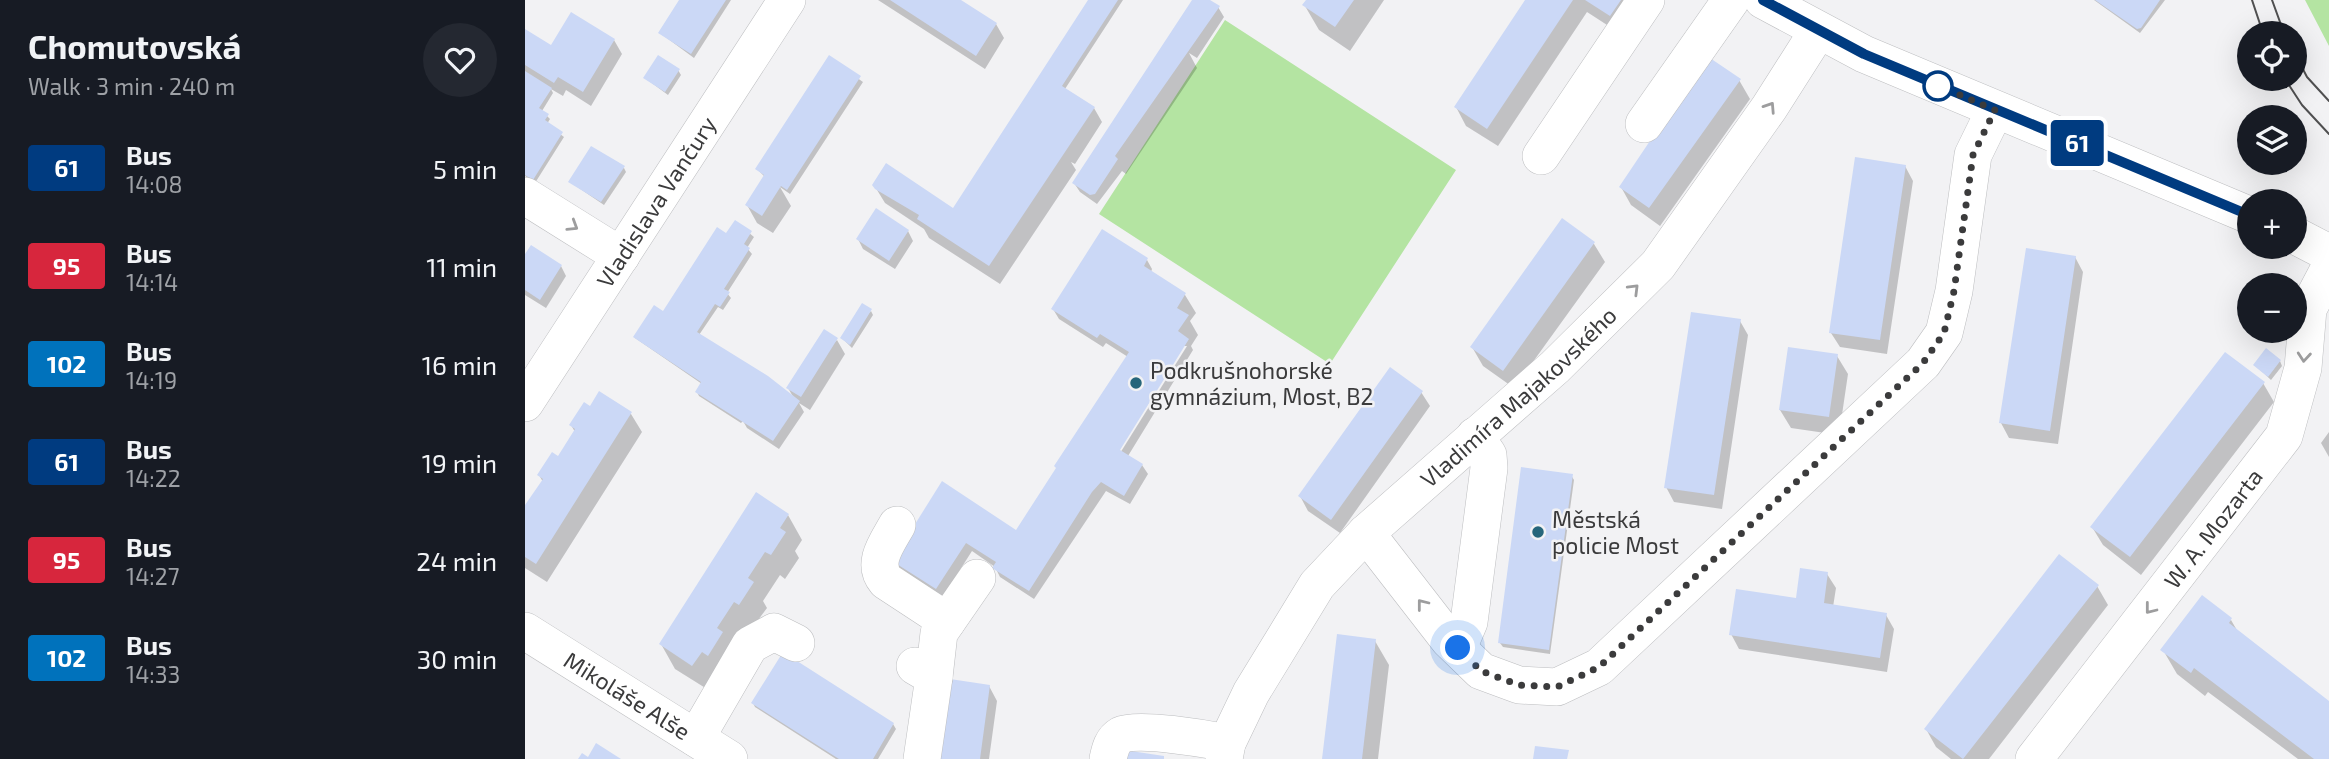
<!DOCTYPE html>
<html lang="en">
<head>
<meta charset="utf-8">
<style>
	body { margin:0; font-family:"Exo 2",sans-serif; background:#242831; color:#f1f3f6; height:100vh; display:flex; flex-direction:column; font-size:26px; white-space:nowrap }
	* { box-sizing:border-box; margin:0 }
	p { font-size:23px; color:#9ea1a6 }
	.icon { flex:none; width:38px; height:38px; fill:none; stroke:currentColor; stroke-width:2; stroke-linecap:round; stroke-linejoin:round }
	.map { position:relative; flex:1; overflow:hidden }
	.sheet { display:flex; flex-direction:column; background:#171b24; width:525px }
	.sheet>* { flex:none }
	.badge { padding:0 14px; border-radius:5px; font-size:24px; line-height:46px }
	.fabs { position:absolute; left:1712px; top:21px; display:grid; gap:14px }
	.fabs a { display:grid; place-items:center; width:70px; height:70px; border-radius:50%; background:#171b24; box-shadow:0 7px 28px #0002; font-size:35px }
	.you { position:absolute; width:35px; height:35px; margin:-18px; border:5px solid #fff; border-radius:50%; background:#1a73e8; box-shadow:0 0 0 10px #1a73e833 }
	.map>.badge { position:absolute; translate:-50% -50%; box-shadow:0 0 0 4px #fff }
	.round { display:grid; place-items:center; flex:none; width:74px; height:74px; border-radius:37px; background:#242831 }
	.headline { display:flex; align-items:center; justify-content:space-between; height:119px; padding:0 28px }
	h1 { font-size:33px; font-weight:700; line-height:52px }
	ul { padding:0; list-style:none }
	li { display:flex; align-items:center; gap:21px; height:98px; padding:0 28px }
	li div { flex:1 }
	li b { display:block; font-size:26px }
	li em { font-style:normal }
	li .badge { min-width:77px; font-weight:700; text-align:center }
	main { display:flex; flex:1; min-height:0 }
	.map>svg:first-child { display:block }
	.green { fill:#b4e4a2 }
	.shadow { fill:#0003; fill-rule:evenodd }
	.building { fill:#cbd8f6 }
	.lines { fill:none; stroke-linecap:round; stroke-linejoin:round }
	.minor-casing { stroke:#bdbec0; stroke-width:38 }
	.minor { stroke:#fff; stroke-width:37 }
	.tram { stroke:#505051; stroke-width:2 }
	.oneway { stroke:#9d9d9e }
	.line-casing { stroke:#fff; stroke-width:16 }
	.line { stroke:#003b80; stroke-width:10 }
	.walk { stroke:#3b3b3c; stroke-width:7; stroke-dasharray:0 12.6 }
	.stop-dot { fill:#fff; stroke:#003b80; stroke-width:3.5 }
	.poi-dot { fill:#26667b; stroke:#f2f2f4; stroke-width:2.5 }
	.labels { text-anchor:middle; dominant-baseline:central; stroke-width:5; stroke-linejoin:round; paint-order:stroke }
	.street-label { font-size:23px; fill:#3b3b3c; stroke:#f2f2f4 }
	.poi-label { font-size:23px; fill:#3b3b3c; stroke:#f2f2f4; text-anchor:start }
</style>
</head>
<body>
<main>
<section class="sheet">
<div class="headline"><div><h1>Chomutovská</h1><p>Walk · 3 min · 240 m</p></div><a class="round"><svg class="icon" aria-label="heart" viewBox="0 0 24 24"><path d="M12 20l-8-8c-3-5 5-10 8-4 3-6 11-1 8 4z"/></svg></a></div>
<ul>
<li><span class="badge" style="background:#003b80;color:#fff">61</span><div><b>Bus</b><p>14:08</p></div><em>5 min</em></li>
<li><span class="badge" style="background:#d7263d;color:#fff">95</span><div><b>Bus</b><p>14:14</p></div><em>11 min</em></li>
<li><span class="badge" style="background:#0072bc;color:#fff">102</span><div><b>Bus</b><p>14:19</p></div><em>16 min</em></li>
<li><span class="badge" style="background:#003b80;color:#fff">61</span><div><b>Bus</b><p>14:22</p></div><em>19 min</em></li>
<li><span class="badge" style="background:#d7263d;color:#fff">95</span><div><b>Bus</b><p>14:27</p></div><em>24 min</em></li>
<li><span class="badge" style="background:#0072bc;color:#fff">102</span><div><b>Bus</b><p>14:33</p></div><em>30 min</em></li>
</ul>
</section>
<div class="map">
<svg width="1804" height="759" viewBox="0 0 1804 759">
	<rect width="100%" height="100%" fill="#f2f2f4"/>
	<!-- green -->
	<path class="green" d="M1780,0H1804V46Z
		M700,20L931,170L805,364L574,214Z"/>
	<!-- shadow -->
	<path class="shadow" d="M156,0H206L169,58L135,33Z
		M353,0H433L471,24L479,38L460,69Z
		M565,0H598L540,89L569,108L577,122L550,164L546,162L551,170L475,284L404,238L399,229L360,203L349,185L429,210Z
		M669,0H682L693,7L699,17L672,58L664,53L672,68L601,174L597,171L572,204L555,192L549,183Z
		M783,0H859L825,51L794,30L780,6Z
		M1002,0H1115L1096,34L1062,12L973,146L941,126L931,107Z
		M1569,0H1640L1615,33Z
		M0,31L27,47L89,40L97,54L66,106L41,90L38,96L26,89L28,93L17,111L25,119L22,124L39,137L10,183L0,176Z
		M304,58L338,82L265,194L255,187L266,206L248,233L232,223L222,205L240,177L232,169Z
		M153,70L156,75L143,95L120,78Z
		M1214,80L1225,99L1135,226L1106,205L1096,187Z
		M1380,166L1388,181L1362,354L1315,347L1306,333Z
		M99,168L101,172L79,205L45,182Z
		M1038,220L1069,244L1080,262L989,388L958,366L947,347Z
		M211,222L229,237L222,248L227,254L202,293L206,298L198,310L193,307L174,335L270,400L263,388L312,340L320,354L285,410L274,403L279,412L254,449L222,428L218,421L216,423L174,396L172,392L177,384L110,338L138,313Z
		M383,231L388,241L370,269L338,249L333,239Z
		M0,257L36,266L41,276L21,308L0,295Z
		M1550,257L1558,272L1533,444L1484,438L1476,423Z
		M622,260L627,269L626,272L660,295L671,313L665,321L673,335L666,346L668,350L603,456L617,465L623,474L605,504L581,491L509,599L475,577L470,567L447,551L417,598L374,571L369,561L418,483L492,532L603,357L581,343L578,347L534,319L528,309ZM658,346H662L592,458L589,456Z
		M346,311L348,315L327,348L317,338Z
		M1215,321L1223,335L1197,509L1149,502L1141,487Z
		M1312,356L1323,374L1314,435L1266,428L1255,410Z
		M1755,361L1757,366L1746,380L1730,365Z
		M1738,383L1749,402L1616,575L1578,545L1567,527Z
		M896,392L905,406L815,533L783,511L775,496Z
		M75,394L106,414L117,432L22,582L0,568V507L18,482L14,475L34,458L50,432L46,425L65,408Z
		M1804,432V457L1796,443Z
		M1046,475L1049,480L1025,654L978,647L975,643Z
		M263,515L277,540L270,551L274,558L260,579L255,575L238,601L242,608L182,689L150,669L136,644Z
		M1302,574L1311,588L1308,607L1361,615L1369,629L1362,672L1214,649L1206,634L1272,600Z
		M1572,586L1583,605L1464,759H1426L1411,747L1401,729Z
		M1706,620L1713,632L1804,703V759H1773L1683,692L1680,696L1652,674L1638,650Z
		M850,641L864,665L853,759H799Z
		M259,654L368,724L371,729L353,759H311L230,707L228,703Z
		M464,686L472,701L464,759H415Z"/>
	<!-- building -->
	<path class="building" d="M154,0H201L166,54L133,33Z
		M365,0H436L472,23L451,56Z
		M563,0H593L537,86L570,107L464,266L392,219L394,215L350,189L347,185L361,163L428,208Z
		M667,0H685L695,6L590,156L593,159L570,194L565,195L547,183Z
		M781,0H829L810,27L777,5Z
		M1000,0H1048L962,129L929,107Z
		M1060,0H1096L1085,16Z
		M1570,0H1635L1616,28L1612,29Z
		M46,12L90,39L58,92L33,77L29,83L0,65V29L26,45Z
		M133,55L155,69L140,92L118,78Z
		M304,55L336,76L262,190L256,186L237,216L220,205L239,175L230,169Z
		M1182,56L1216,79L1124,208L1094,187Z
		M0,71L27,88L14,108L24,114L20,120L38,132L8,180L0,175Z
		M66,146L100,166L76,202L43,182Z
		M1330,157L1381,165L1355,340L1304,333Z
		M351,208L384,230L364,261L331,239Z
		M1037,218L1070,242L978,371L945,347Z
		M210,220L227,231L219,244L225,248L199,289L205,292L195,307L190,304L172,332L243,376L275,401L248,441L170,392L176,382L108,337L129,305L138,311L192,227L201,233Z
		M577,229L623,258L619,266L661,293L652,308L664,315L653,331L664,339L595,450L618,464L599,496L576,482L567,492L504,591L467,568L471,562L441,543L411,589L367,561L417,481L491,530L531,468L529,466L604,352L575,334L572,338L526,309Z
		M6,245L37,265L15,300L0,290V254Z
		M1501,248L1551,256L1525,431L1474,423Z
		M337,303L347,309L325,345L315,338Z
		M1166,312L1216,319L1189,495L1139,488Z
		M299,329L313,338L276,397L261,388Z
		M1263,347L1313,354L1304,417L1254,410Z
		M1741,348L1756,360L1743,377L1728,365Z
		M1700,352L1740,382L1605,557L1565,527Z
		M865,367L898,391L806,520L773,496Z
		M74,391L107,412L11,564L0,557V505L18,479L12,475L27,452L33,456L50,429L44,425L59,402L65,406Z
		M996,467L1048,474L1024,650L973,643Z
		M231,492L264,514L255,528L261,532L246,555L240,552L223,578L229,582L214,605L209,602L192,628L198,632L183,656L177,652L167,666L134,644Z
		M1534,554L1574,585L1438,759L1399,729Z
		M1275,568L1303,572L1299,603L1362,613L1355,658L1204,635L1211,589L1271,598Z
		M1677,595L1707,618L1704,623L1804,701V759H1789L1669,668L1666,673L1635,650Z
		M812,634L851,639L837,759H797Z
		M258,652L369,723L348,759H314L226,703Z
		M425,679L465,685L455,759H413Z
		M71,743L96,759H53L57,753L63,757Z
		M1010,746L1044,750L1042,759H1008Z
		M599,750L639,756V759H597Z"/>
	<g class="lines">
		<defs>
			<g id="minor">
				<path d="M1238,0L1339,54L1724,215"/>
				<path d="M1119,124L1206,0"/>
				<path d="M1016,156L1121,0"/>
				<path d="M0,196L96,256"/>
				<path d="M1769,235L1804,253"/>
				<path id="s1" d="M0,403L262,0"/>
				<path d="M372,525C362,543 346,563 361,581L422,621"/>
				<path d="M841,533L924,640L956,671L994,685L1032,687L1074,667L1398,363L1419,333L1429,291L1448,155L1470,110"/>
				<path id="s2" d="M0,631L204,759"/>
				<path d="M933,648L944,622L964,468L963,455L950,436"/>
				<path d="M390,666L409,677L397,759"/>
				<path d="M409,677L414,633L452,578"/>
				<path d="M171,738L225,645L249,632L271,643"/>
				<path d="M583,759C585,750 587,740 596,735C612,727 682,739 702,743"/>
				<path id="s3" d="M699,759L702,743L726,693L792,585L841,533L1030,367L1133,265L1244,108L1293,31"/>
				<path id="s4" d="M1509,759L1759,436L1778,368L1783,309L1804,269"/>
			</g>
		</defs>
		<!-- minor casing -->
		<use href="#minor" class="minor-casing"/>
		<!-- minor -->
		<use href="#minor" class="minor"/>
		<!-- tram -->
		<path class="tram" d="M1727,0L1738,33
			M1747,0L1759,33
			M1769,52L1782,77L1804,101
			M1760,79L1777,105L1804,134"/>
	</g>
	<!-- one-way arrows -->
	<defs><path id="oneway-chevron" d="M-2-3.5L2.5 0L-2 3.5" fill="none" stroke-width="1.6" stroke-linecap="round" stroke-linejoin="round" transform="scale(1.75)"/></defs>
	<g class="oneway">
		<use href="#oneway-chevron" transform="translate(1245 107) rotate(-57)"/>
		<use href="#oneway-chevron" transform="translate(48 226) rotate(32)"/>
		<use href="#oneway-chevron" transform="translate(1109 289) rotate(-45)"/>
		<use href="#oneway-chevron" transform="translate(1779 357) rotate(95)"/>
		<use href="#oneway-chevron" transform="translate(897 604) rotate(-128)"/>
		<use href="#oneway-chevron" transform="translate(1625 609) rotate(128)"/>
	</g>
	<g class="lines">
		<defs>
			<path id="line" d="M1238,0L1339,54L1724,215"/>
		</defs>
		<!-- line casing -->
		<use href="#line" class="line-casing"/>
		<!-- line -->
		<use href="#line" class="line"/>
		<!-- walk -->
		<path class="walk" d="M933,648L956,671L994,685L1032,687L1074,667L1398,363L1419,333L1429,291L1448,155L1470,110L1404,82L1413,86"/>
	</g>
	<!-- markers -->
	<circle class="stop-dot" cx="1413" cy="86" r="14"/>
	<g class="poi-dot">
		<circle cx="611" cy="383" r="7"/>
		<circle cx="1013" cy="532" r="7"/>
	</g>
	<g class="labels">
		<!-- street labels -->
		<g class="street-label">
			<text stroke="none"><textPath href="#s1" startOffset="240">Vladislava Vančury</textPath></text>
			<text stroke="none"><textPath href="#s3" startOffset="474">Vladimíra Majakovského</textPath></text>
			<text stroke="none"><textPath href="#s4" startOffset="292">W. A. Mozarta</textPath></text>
			<text stroke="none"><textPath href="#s2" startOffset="121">Mikoláše Alše</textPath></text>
		</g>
		<!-- poi labels -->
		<g class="poi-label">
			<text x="625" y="370">Podkrušnohorské<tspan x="625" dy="26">gymnázium, Most, B2</tspan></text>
			<text x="1027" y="519">Městská<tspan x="1027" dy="26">policie Most</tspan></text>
		</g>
	</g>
</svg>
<div class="fabs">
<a><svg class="icon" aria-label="locate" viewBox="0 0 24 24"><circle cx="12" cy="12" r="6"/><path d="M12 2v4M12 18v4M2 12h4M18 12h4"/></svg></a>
<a><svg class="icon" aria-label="layers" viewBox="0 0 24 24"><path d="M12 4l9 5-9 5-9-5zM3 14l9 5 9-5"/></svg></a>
<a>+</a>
<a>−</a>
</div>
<div class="you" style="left:933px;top:648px"></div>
<b class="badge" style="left:1552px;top:143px;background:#003b80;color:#fff">61</b>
</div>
</main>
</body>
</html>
